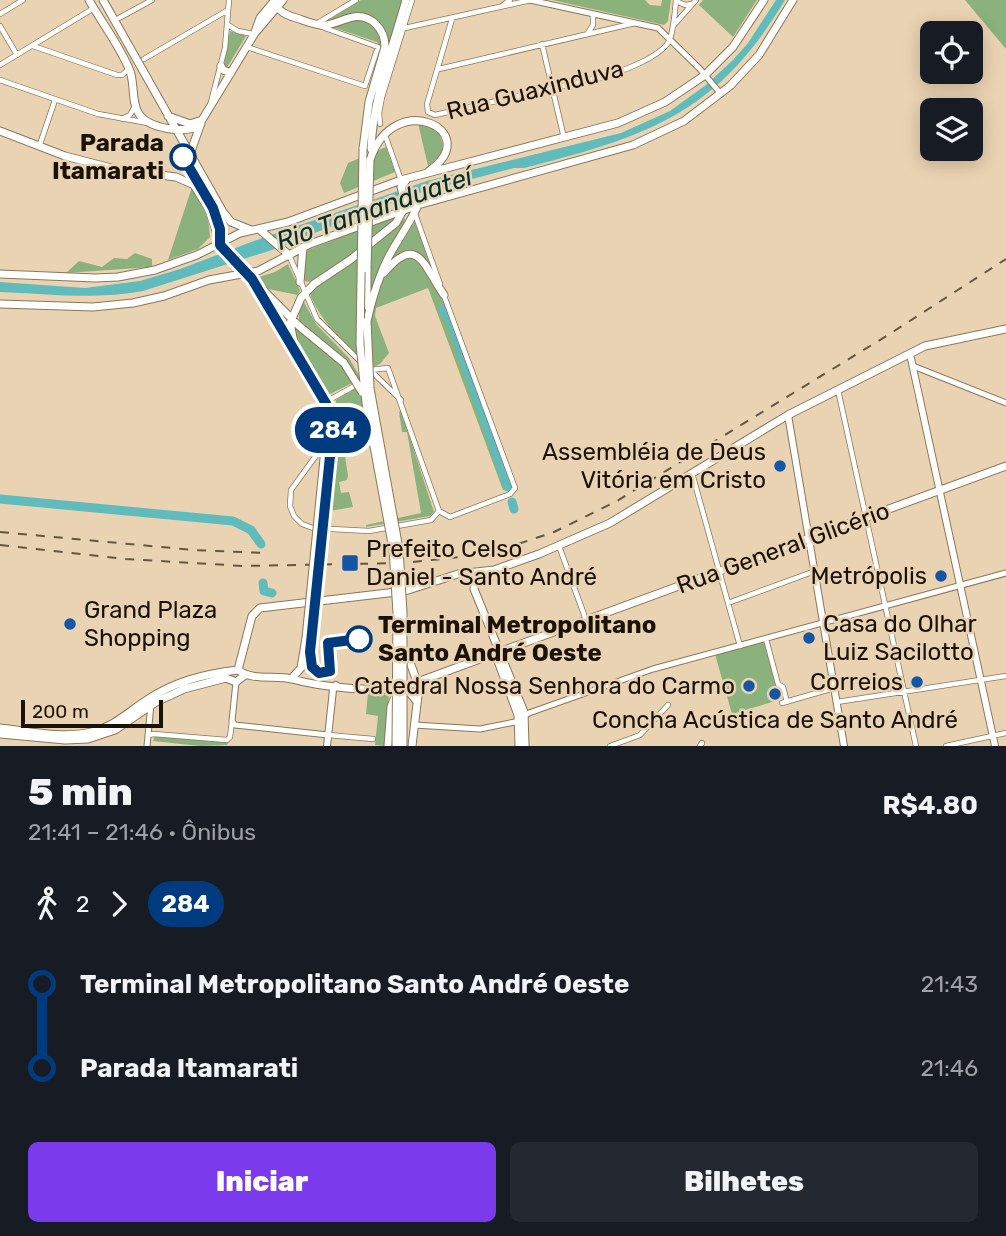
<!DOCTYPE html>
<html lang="pt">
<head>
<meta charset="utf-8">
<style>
	body { margin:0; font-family:Rubik,sans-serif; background:#242831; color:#f1f3f6; height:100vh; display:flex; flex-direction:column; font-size:26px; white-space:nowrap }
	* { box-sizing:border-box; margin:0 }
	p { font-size:23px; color:#9ea1a6 }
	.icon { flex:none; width:38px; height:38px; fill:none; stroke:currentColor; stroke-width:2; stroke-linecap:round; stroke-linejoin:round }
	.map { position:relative; height:746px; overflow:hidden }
	.side { display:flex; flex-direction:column; background:#171b24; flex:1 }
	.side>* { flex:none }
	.badge { padding:0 14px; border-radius:23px; font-size:24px; line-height:46px }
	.fabs { position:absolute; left:920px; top:21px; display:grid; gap:14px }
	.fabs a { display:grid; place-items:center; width:63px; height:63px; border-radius:10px; background:#171b24; box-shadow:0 4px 18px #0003; font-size:35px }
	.scale { position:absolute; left:21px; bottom:18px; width:142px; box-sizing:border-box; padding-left:7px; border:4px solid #1a1206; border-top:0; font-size:19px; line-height:24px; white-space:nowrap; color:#1a1206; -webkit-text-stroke:5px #ead3b2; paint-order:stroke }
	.map>.badge { position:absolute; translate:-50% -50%; box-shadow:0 0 0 4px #fff }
	.legs { display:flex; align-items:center; gap:10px; height:77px; padding:0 28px; font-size:23px }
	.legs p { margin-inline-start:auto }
	.headline { display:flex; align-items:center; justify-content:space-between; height:119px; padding:0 28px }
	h1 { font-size:38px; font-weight:800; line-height:52px }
	.button { display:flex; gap:14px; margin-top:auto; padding:14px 28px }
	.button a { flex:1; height:80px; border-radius:10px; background:#7c3aed; color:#fff; font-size:28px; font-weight:800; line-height:80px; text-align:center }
	.button a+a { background:#242831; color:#f1f3f6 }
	ul { padding:0 28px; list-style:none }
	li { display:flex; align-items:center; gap:24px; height:84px; font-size:26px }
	li i { display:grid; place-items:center; width:10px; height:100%; margin:0 9px; background:currentColor }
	li i::after { content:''; width:18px; height:18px; margin:-9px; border:5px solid; border-radius:50%; background:#171b24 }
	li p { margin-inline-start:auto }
	li:first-child i { background:linear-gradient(#0000 50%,currentColor 0) }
	li:last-child i { background:linear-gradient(currentColor 50%,#0000 0) }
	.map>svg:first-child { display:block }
	.green { fill:#8bb17c }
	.forest { fill:#8bb27b }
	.water { fill:#5fbbbc }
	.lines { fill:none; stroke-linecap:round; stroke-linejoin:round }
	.river { stroke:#5fbbbc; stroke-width:9 }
	.minor-casing { stroke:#8b7658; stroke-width:6 }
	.tertiary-casing { stroke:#8b7658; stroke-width:7 }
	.secondary-casing { stroke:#8b7658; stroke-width:8 }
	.primary-casing { stroke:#8b7658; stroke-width:9 }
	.trunk-casing { stroke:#8b7658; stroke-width:9 }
	.minor { stroke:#fff; stroke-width:4.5 }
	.tertiary { stroke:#fff; stroke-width:5 }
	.secondary { stroke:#fff; stroke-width:6 }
	.primary { stroke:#fff; stroke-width:7 }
	.trunk { stroke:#fff; stroke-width:7 }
	.rail { stroke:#635642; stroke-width:2; stroke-dasharray:9 9; stroke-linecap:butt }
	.primary-bridge-casing { stroke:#8b7658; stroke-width:9; stroke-linecap:butt }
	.trunk-bridge-casing { stroke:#8b7658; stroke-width:9; stroke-linecap:butt }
	.primary-bridge { stroke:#fff; stroke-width:7 }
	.trunk-bridge { stroke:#fff; stroke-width:7 }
	.line-1-casing { stroke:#fff; stroke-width:16 }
	.line-1 { stroke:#003b80; stroke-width:10 }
	.stop-1-dot { fill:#fff; stroke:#003b80; stroke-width:3.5 }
	.poi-dot { fill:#1555a6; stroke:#ead3b2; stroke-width:2.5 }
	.labels { text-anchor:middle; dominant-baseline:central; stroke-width:5; stroke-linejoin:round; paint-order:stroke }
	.street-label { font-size:24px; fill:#1a1206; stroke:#ead3b2 }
	.stop-label { font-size:24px; font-weight:bold; fill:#1a1206; stroke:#ead3b2; text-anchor:end }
	.poi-label { font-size:24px; fill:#1a1206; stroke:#ead3b2; text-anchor:end }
	.water-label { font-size:26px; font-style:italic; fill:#013031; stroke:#ead3b2 }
</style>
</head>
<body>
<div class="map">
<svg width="1006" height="746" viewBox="0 0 1006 746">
	<rect width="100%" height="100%" fill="#ead3b2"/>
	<!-- green -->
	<path class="green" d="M361,0H404L387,51C388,33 383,22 366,14L327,21Z
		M703,0H757L733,37L699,5Z
		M965,0H1006V49Z
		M358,19C374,23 384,33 381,51L377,42L332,27Z
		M230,31L246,36L226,69L224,65Z
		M418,123C436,125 445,136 442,154L428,166Z
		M386,147L395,172L344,193L340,183L348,163Z
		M192,187L208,216L210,237L198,249L168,260Z
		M392,218L394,221L358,250L310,282L305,281L303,260L308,250Z
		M405,218L404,227L387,251L394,255L415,222L433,271C425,256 413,245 396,256L400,261L409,258C429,263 440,295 448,312L510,484L507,489L503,490L428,288L376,308L375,316L389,353L380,364L373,367C349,351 320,321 310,294L313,289L373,247Z
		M135,253L152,259V267L66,273L79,261L102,267L114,258L127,259Z
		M288,264L300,290L298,295L268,289L258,280L259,277L275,272Z
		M304,302L316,324L349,358L360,377V379L328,395L296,342L294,327L309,339L314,333L299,320V311Z
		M364,383L370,411L336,430V400Z
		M401,411L434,512L430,516L366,527V525L421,513L407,432H402L399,412Z
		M351,427L343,443L348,476L347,480L339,482L341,493L349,492L353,507L330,511C333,486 330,443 351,427Z
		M762,642L765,644L783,694L779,700L732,714L715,654Z
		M368,692L389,695L384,746L375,745L378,716L366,714Z
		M155,736L228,743L227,745L200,746L153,741Z"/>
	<!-- forest -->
	<path class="forest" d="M552,0H645L650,5L661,6L662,0H671L668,21L664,25Z
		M394,230L398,234C393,243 386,258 376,260C368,246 384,239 394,230Z
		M323,248L334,250L337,260L324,271L321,268H316L309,255Z
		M348,270C360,282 353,296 347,309L354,315L355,329H350C345,323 347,317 341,312C331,304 326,310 315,295L325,284L332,285L340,275Z"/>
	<!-- water -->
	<path class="water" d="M776,0H785C716,115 647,136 524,168H514L419,193L401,203L394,202L380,207L272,250L143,291C96,300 47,294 0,292V282L85,288L140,281L180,269L254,241L427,181L621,133L670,111L706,85L733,60L748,43Z"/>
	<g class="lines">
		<!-- river -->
		<path class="river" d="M443,309L451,323L508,487
			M0,499L233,521L251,530L261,544
			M512,502L514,509
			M263,583L264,591L272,593"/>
		<defs>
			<path id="minor" d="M676,1L685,5L691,4
				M502,6L510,0
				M0,14L23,0
				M119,18L152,0
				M452,19L427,104L428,112L435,115L602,77C620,72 663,57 670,39C674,27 675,12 676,0
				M316,24L356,0
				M228,25L238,31L253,34
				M0,26L17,55
				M673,26L696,0
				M405,28L531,0
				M588,33L593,25V14
				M542,44L564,138
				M33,46L117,75H122L129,69
				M247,47L365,86L378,47L322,27
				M144,59L228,10
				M0,65L94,8
				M439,69L635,23
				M0,80L98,114L148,123
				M211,102L225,48L229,0
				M122,119L130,115L135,106
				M380,124L379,113L382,97L412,0
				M386,138L401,180
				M39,147L55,100
				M415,214L440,284
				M289,255L317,319L360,361
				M369,369L401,400
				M370,370L388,368L439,511
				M358,384L331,399L325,406L315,457L291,490L290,506L294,516L302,524L313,528L369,531L431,520L439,511
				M838,390L916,746
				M692,473L740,646
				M439,511L450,517L510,494L515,488L443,293
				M559,546L586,620
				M728,603L815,571
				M766,639L778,684L783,687L787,702
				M837,702L1006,676
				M782,703L834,688
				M148,735L154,734L227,740L230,737L232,721
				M328,735L373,739
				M610,746L640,735L668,705
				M700,746L702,743
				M946,746L1006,733"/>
			<path id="tertiary" d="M530,0L658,28L699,68L721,94
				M913,366L1006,403
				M236,682L232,721L235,725L328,735
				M414,725L480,729L515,722L529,713L653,669L1006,573
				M147,746L151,704"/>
			<path id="secondary" d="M910,354L995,746
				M788,415L844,746
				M327,746L333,690L336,685"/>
			<path id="primary" d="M89,0C102,23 120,46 130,71C135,85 131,102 139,114C149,129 186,134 199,125L255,33L283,0
				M103,0L223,212L231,222L251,230
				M276,5C280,12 285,14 293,17C304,20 314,26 326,25C335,24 343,19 353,17C371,14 385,29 385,47L369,102L363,149
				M255,32L260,18L275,0
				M221,66L223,70L231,73
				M168,116L190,124L199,121
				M0,131L65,156L115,169L176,177L194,185L210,210L220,245L252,279L320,395L328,417L325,449
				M371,149C373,97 392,50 406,0
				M190,154L201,123
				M481,572L475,582L474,589L524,712L525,746
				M495,653L518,715L519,746
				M411,665L419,687L412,746
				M238,670L252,616L260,608L405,591L458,574L494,570L539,554L610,523L788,415L925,346L1006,329
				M291,679L301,668L306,638
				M401,688L411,694L417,702
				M0,728C29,731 62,739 91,732C114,727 128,712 147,700C175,681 205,674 238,670C252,681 275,675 292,679C320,687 373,692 401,688L1006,466
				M0,734L65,740L88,739L115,730L156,702L184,689L226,678L236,682L245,675
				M388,746L391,707L396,694"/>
			<path id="trunk" d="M370,160C393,87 486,131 429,171
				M259,229L289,255
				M384,273C418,232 424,267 444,295
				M0,274L95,278L118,277L155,270L197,255L240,233L288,222L401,180L618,123L665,102L705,75L733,47L764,0
				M252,279L299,326L344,363
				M300,282L303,247
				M0,304L93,307L133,303L164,296L209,280L258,271L310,244L418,205L633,145L684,121L730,86L759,55L793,0
				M367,306V269
				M367,321C372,299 378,278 388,258C397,240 410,224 418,205
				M296,353L290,323L301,298L314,284L350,260L396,223L406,205L401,187L407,179"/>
		</defs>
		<!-- minor casing -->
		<use href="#minor" class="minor-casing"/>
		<!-- tertiary casing -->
		<use href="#tertiary" class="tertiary-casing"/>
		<!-- secondary casing -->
		<use href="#secondary" class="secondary-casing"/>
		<!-- primary casing -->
		<use href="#primary" class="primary-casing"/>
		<!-- trunk casing -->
		<use href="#trunk" class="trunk-casing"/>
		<!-- minor -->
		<use href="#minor" class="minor"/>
		<!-- tertiary -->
		<use href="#tertiary" class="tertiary"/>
		<!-- secondary -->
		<use href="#secondary" class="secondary"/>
		<!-- primary -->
		<use href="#primary" class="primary"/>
		<!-- trunk -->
		<use href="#trunk" class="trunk"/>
		<!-- rail -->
		<path class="rail" d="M0,532L194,550L265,553
			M0,545L126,559L243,566L404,563L488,554L554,532L617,501L888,335L1006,259"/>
		<defs>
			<path id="primary-bridge" d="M306,638L325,449"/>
			<path id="trunk-bridge" d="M363,149L360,344L366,403L393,549L397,613L396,746
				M367,269L370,160
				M367,321L370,388L399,549L403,612V746
				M344,363L362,392"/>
		</defs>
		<!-- primary-bridge casing -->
		<use href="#primary-bridge" class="primary-bridge-casing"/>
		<!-- trunk-bridge casing -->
		<use href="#trunk-bridge" class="trunk-bridge-casing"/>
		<!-- primary-bridge -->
		<use href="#primary-bridge" class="primary-bridge"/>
		<!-- trunk-bridge -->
		<use href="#trunk-bridge" class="trunk-bridge"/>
	</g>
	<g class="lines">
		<defs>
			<path id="line-1" d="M183,157L213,208L220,229V245L252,279L334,417L310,652L312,667L319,673L330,671L328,643L359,639"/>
		</defs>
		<!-- line-1 casing -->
		<use href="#line-1" class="line-1-casing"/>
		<!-- line-1 -->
		<use href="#line-1" class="line-1"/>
	</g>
	<!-- markers -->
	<g class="stop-1-dot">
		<circle cx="183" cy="157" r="12"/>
		<circle cx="359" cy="639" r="12"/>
	</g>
	<g class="poi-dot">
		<circle cx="780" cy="466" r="7"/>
		<rect x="341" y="554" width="18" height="18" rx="3.5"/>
		<circle cx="941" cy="576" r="7"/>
		<circle cx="70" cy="624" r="7"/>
		<circle cx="809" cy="638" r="7"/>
		<circle cx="917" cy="682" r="7"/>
		<circle cx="749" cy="686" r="7"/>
		<circle cx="775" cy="694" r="7"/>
	</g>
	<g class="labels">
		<!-- street labels -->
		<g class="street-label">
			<text transform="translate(535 90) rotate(-14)">Rua Guaxinduva</text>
			<text transform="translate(783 548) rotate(-20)">Rua General Glicério</text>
		</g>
		<!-- stop labels -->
		<g class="stop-label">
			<text x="164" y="143">Parada<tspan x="164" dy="28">Itamarati</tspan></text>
			<text x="378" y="625" text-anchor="start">Terminal Metropolitano<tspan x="378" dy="28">Santo André Oeste</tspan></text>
		</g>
		<!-- poi labels -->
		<g class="poi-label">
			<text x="766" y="452">Assembléia de Deus<tspan x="766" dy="28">Vitória em Cristo</tspan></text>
			<text x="366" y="549" text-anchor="start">Prefeito Celso<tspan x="366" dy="28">Daniel - Santo André</tspan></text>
			<text x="927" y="576">Metrópolis</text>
			<text x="84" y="610" text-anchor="start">Grand Plaza<tspan x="84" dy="28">Shopping</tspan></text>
			<text x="823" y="624" text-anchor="start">Casa do Olhar<tspan x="823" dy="28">Luiz Sacilotto</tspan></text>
			<text x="903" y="682">Correios</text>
			<text x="735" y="686">Catedral Nossa Senhora do Carmo</text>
			<text x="775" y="720" text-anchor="middle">Concha Acústica de Santo André</text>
		</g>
		<!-- water labels -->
		<g class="water-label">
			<text transform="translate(374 209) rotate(-19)">Rio Tamanduateí</text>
		</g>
	</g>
</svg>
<div class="fabs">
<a><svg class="icon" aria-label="locate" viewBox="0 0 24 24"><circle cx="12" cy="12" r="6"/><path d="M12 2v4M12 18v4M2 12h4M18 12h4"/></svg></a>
<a><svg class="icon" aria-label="layers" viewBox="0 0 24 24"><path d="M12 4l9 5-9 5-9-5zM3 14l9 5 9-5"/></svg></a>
</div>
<div class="scale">200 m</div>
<b class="badge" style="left:333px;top:430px;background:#003b80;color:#fff">284</b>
</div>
<section class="side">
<div class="headline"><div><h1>5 min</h1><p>21:41 – 21:46 · Ônibus</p></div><b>R$4.80</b></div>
<div class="legs"><svg class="icon" aria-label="walk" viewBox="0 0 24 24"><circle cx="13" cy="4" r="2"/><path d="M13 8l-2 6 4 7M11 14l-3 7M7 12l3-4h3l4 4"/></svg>2<svg class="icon" aria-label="forward" viewBox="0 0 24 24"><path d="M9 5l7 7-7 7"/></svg><b class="badge" style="background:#003b80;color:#fff">284</b></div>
<ul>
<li><i style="color:#003b80"></i><b>Terminal Metropolitano Santo André Oeste</b><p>21:43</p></li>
<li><i style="color:#003b80"></i><b>Parada Itamarati</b><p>21:46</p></li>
</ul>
<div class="button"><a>Iniciar</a><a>Bilhetes</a></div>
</section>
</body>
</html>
